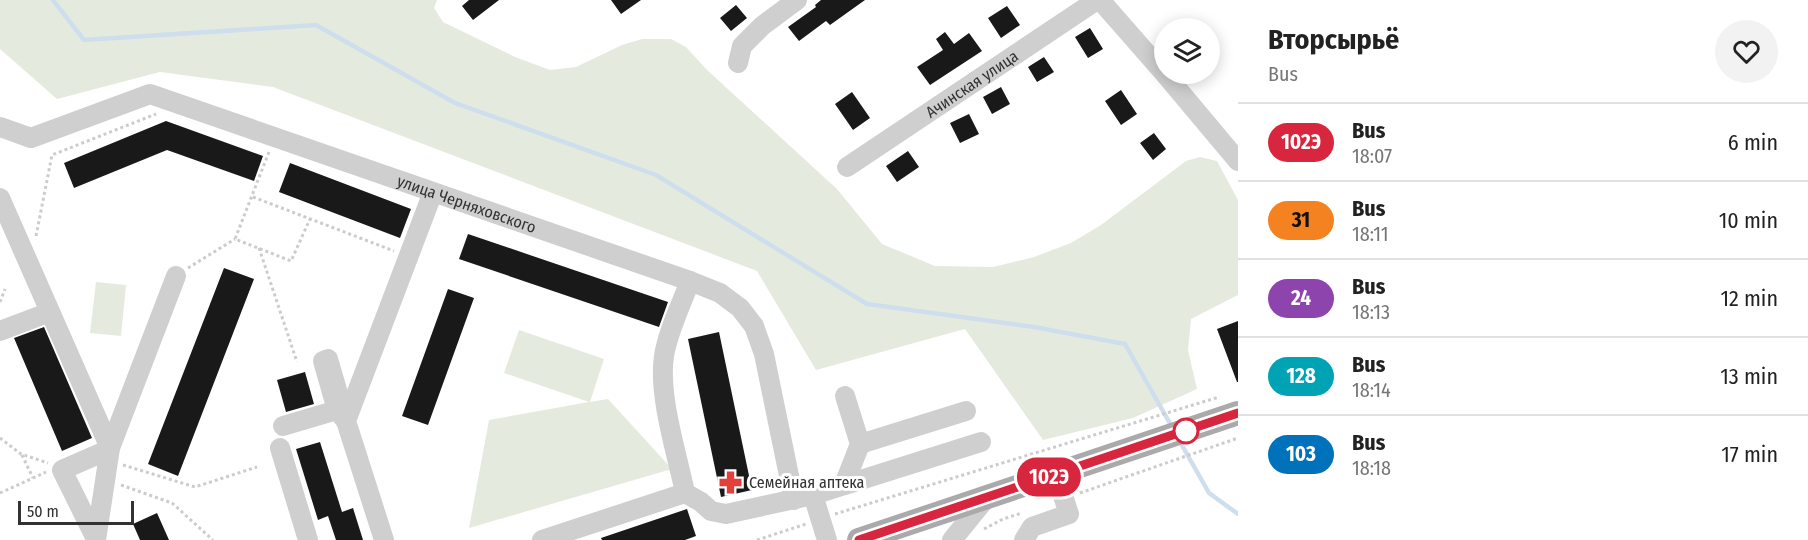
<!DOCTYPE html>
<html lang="en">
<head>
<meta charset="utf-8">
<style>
	body { margin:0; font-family:"Fira Sans Condensed",sans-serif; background:#f2f2f2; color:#222; height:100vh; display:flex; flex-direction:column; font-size:22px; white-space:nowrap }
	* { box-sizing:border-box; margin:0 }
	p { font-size:20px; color:#767676 }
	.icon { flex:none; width:33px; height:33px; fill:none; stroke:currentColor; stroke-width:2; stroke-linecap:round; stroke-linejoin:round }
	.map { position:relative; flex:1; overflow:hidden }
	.panel { display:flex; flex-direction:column; background:#fff; width:570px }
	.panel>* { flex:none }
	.badge { padding:0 12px; border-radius:20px; font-size:21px; line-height:39px }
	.tools { position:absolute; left:1154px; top:18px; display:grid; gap:12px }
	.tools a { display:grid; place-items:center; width:66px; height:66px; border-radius:50%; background:#fff; box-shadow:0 3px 15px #0003; font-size:30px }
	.scale { position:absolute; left:18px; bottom:15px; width:116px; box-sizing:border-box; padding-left:6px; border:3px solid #323232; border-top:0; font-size:16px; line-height:21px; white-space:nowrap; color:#323232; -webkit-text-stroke:4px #fff; paint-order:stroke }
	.map>.badge { position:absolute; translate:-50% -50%; box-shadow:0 0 0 3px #fff }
	.round { display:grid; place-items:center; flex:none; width:63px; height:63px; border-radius:32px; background:#f2f2f2 }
	.summary { display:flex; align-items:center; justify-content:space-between; height:102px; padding:0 30px }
	h1 { font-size:28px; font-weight:700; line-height:45px }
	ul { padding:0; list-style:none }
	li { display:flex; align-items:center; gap:18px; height:78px; padding:0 30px; border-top:2px solid #e0e0e0 }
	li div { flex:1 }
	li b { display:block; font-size:22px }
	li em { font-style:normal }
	li .badge { min-width:66px; font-weight:700; text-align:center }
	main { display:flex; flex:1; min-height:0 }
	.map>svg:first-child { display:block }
	.green { fill:#e4ebde }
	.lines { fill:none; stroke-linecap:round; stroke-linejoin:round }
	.stream { stroke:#cedeed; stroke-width:4.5 }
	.building { fill:#191919 }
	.path { stroke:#ccc; stroke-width:3; stroke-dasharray:3 3; stroke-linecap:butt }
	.minor { stroke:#cfcfcf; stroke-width:20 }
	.major { stroke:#aaa; stroke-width:24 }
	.line-casing { stroke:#fff; stroke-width:14 }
	.line { stroke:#d7263d; stroke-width:9 }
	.stop-dot { fill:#fff; stroke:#d7263d; stroke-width:3 }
	.labels { text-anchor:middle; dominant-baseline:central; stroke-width:6; stroke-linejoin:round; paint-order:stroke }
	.street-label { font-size:16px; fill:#323232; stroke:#fff }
	.poi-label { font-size:16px; fill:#323232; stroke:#fff; text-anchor:start }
</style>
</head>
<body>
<main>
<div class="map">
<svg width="1238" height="540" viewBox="0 0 1238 540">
	<rect width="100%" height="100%" fill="#fff"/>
	<!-- green -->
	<path class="green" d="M0,0H437L434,8L443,22L515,57L550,70L576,67L622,45L642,39H671L686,47L706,69L837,189L882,244L935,266L993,267L1034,257L1071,243L1101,225L1186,161L1200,157L1217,161L1238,200V295L1191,319L1188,350L1197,389L1133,418L1043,440L965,329L816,370L757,271L273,87L160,72L57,99L0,49Z
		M96,282L126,285L121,336L90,333Z
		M519,330L604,359L590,402L608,399L672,469L469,528L489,420L589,402L504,373Z"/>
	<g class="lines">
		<!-- stream -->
		<path class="stream" d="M53,0L84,40L316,25L455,103L656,175L867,304L1034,327L1125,344L1172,427
			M1179,440L1209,493L1238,514"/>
	</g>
	<!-- building -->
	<path class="building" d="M469,0H499L473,20L462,6Z
		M611,0H641L621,14Z
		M821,0H865L830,25L826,21L799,41L788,27L816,7L815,5Z
		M736,5L747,18L731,31L720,18Z
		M1007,6L1020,25L1001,38L988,18Z
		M1090,28L1103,49L1088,58L1075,37Z
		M945,32L954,44L969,33L982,51L930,85L917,67L943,50L936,39Z
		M1044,57L1054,72L1037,82L1028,67Z
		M1001,87L1010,104L992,114L983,97Z
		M1121,90L1137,114L1121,125L1105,101Z
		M852,92L870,118L853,130L835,104Z
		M969,114L979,134L960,143L950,123Z
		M166,121L263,156L254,181L167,150L74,188L64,163Z
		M1154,133L1166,149L1153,160L1140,143Z
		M908,151L919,167L897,182L886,166Z
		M290,163L411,209L400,238L279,192Z
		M468,234L668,302L659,327L459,259Z
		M224,268L254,279L178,476L148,464Z
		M448,289L474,298L428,425L402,416Z
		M1238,321V382H1237L1217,329Z
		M44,327L92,438L62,451L14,338Z
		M719,332L752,490L721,497L688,339Z
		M305,372L314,404L286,412L277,380Z
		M320,442L342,512L353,508L363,540H336L328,516L318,520L296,449Z
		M687,509L696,536L685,540H602L601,538Z
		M157,513L169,540H140L133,524Z"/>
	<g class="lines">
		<!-- path -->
		<path class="path" d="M269,152L235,239L291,261L310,219
			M253,197L394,251
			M36,236L52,155L156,114
			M259,248L297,362
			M188,268L235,239
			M0,302L5,289
			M0,438L21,454L48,463
			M22,455L33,478
			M123,465L195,487L257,467
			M121,485L172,503L213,540
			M0,493L46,472
			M1080,493L1238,438
			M835,514L1219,397
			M984,529L1003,519L1022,513
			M757,540L806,524"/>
		<!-- minor -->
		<g class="minor">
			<path d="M1100,0L1164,73"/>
			<path d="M738,63L742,46L762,26L797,0"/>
			<path d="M1165,74L1238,161"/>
			<path id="s1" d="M0,127L31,138L150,94L690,281L720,293L740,308L754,326L764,354L794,500"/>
			<path id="s2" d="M847,167L1097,0"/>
			<path d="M0,198L110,448L96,540"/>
			<path d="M0,331L50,312"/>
			<path d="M283,426L337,410L342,407L328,359L323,361L337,410L346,421"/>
			<path d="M860,444L966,411"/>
			<path d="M110,448L176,276"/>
			<path d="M280,448L308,540"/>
			<path d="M844,485L860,444L845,396"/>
			<path d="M685,493L701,502L711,511L726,514L813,495L827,540"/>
			<path d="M813,495L981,442"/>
			<path d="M96,539L62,470L101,453L108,455"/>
			<path d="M384,540L346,421L433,192"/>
			<path d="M542,540L685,493C677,453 658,396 664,356C668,331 681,305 690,281"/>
			<path d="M952,540L987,497"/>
			<path d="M1024,540L1032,527L1069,514L1056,475"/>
		</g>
		<!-- major -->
		<path class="major" d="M859,540L1238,413"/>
	</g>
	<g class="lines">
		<defs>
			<path id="line" d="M859,540L1238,413"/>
		</defs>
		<!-- line casing -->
		<use href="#line" class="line-casing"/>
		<!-- line -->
		<use href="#line" class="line"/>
	</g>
	<!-- icons -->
	<defs>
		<symbol id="pharmacy-bare" viewBox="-9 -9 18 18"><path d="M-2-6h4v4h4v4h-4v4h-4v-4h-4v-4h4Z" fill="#e3403a" stroke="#fff" stroke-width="2.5" paint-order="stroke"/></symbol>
	</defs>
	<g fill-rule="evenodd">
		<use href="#pharmacy-bare" x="714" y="466" width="33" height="33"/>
	</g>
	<!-- markers -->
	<circle class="stop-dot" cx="1186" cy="431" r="12"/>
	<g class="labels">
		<!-- street labels -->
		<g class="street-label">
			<text stroke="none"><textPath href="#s2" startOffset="150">Ачинская улица</textPath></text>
			<text stroke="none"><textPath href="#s1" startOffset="495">улица Черняховского</textPath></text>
		</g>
		<!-- poi labels -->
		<g class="poi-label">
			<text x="749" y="482">Семейная аптека</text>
		</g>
	</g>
</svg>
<div class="tools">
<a><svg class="icon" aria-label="layers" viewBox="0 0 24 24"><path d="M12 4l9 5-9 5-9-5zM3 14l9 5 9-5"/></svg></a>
</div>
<div class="scale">50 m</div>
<b class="badge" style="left:1049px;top:477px;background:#d7263d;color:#fff">102Э</b>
</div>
<section class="panel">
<div class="summary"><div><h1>Вторсырьё</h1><p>Bus</p></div><a class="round"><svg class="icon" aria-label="heart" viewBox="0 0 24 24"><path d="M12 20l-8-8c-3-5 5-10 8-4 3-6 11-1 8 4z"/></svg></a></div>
<ul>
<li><span class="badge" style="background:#d7263d;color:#fff">102Э</span><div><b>Bus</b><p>18:07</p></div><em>6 min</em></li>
<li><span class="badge" style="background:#f58220;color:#111">31</span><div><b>Bus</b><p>18:11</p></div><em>10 min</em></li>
<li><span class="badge" style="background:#8e44ad;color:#fff">24</span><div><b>Bus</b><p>18:13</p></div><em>12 min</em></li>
<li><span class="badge" style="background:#00a3b4;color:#fff">128</span><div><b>Bus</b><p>18:14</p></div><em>13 min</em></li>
<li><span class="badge" style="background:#0072bc;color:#fff">103</span><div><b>Bus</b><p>18:18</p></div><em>17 min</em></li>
</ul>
</section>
</main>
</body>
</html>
